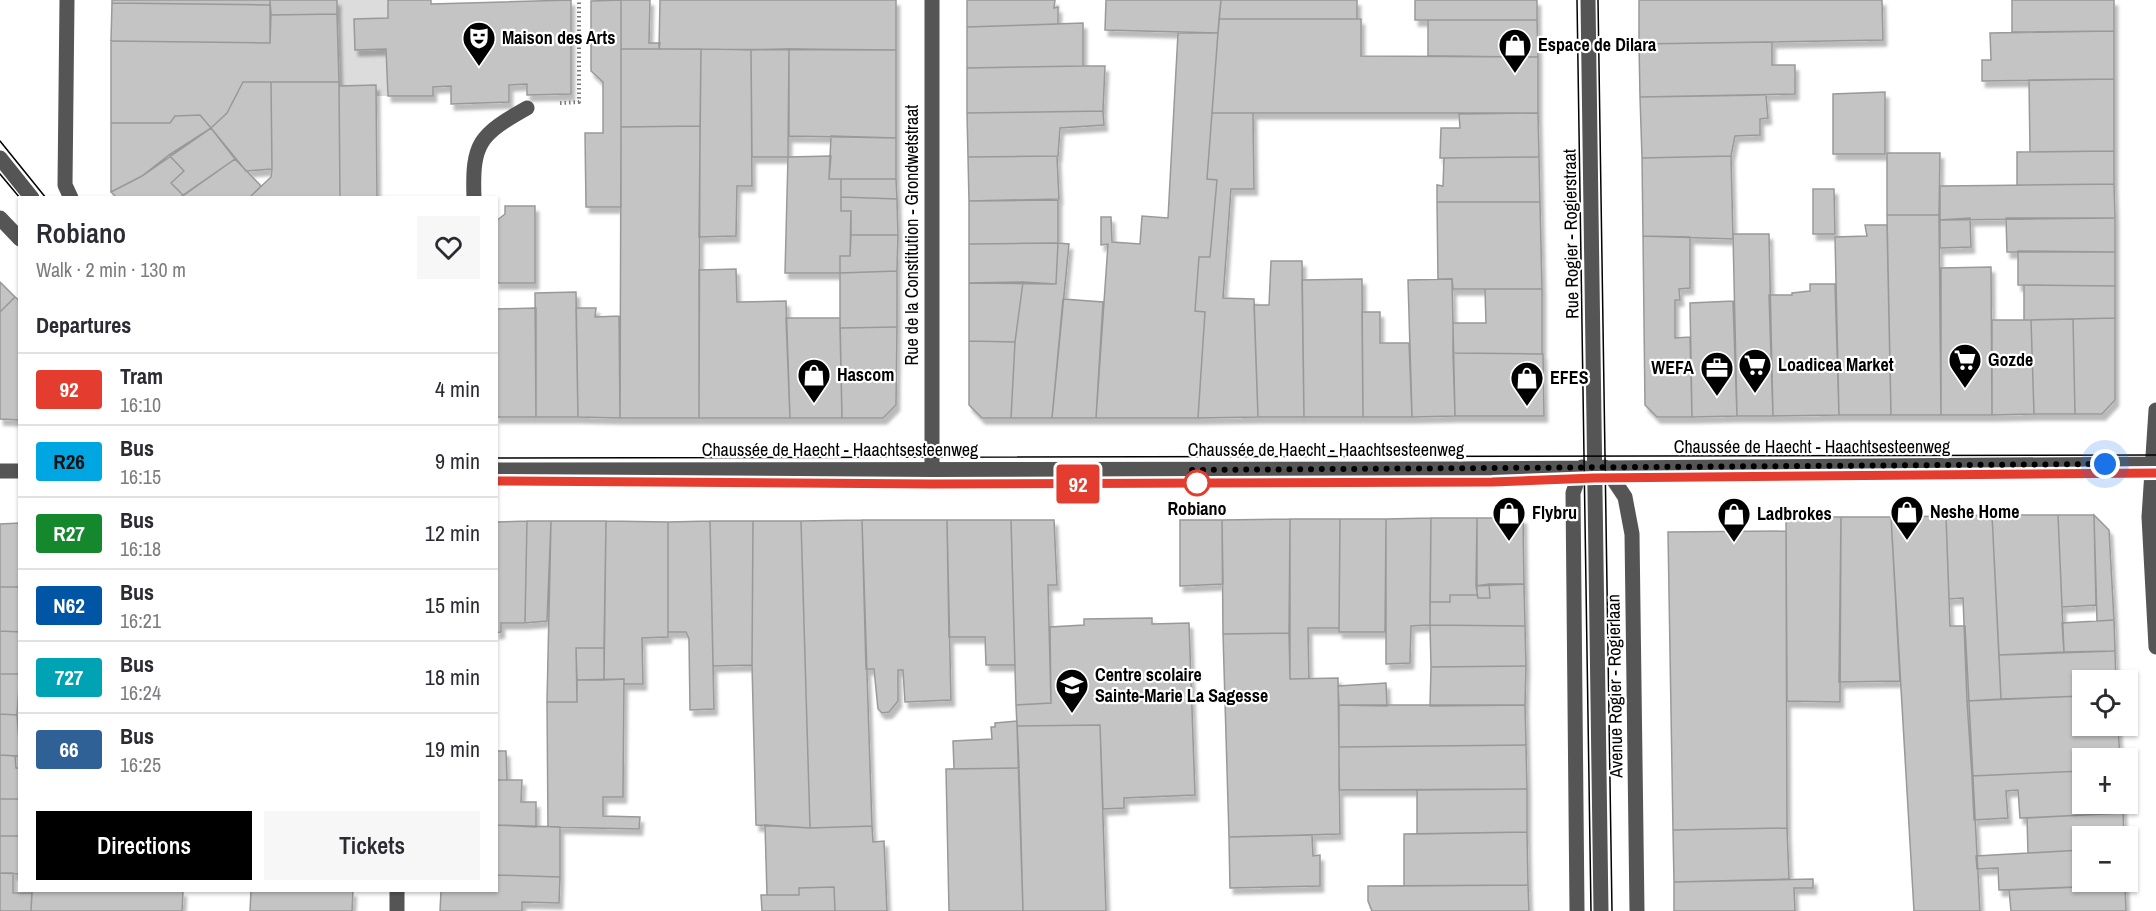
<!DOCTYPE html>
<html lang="en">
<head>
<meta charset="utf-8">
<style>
  :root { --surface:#fff; --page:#f7f7f7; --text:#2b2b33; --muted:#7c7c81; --line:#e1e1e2; --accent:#000 }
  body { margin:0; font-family:"Archivo Narrow",sans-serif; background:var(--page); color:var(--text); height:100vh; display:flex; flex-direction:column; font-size:22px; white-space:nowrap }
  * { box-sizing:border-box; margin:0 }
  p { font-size:20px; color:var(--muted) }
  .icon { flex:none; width:33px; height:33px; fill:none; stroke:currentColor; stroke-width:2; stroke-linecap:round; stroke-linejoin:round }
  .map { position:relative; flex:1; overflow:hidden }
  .panel { position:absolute; left:18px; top:196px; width:480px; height:696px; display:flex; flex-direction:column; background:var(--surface); border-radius:0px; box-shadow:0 2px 4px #0004 }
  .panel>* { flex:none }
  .badge { padding:0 12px; border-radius:4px; font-size:21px; line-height:39px }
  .controls { position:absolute; left:2072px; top:670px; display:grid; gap:12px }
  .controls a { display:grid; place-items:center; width:66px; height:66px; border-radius:0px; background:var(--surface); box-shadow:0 2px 4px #0004; font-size:30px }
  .you { position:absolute; width:30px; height:30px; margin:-15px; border:4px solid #fff; border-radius:50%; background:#1a73e8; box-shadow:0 0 0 9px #1a73e833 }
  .map>.badge { position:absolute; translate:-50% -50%; box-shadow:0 0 0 3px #fff }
  h2 { padding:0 18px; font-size:22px; line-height:54px }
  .round { display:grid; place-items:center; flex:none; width:63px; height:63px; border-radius:0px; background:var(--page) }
  .head { display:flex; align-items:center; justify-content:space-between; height:102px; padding:0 18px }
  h1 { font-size:28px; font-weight:600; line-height:45px }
  .cta { display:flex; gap:12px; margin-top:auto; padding:12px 18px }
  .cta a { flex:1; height:69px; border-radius:0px; background:var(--accent); color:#fff; font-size:24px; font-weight:600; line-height:69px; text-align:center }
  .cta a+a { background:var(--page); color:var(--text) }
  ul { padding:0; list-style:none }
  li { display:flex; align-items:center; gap:18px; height:72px; padding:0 18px; border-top:2px solid var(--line) }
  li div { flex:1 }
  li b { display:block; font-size:22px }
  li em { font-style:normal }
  li .badge { min-width:66px; font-weight:700; text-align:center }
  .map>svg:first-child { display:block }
</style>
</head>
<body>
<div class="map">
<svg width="2156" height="911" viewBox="0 0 2156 911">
  <defs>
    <filter id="shadow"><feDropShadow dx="3.5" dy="6" stdDeviation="1.5" flood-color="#0004"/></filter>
  </defs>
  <rect width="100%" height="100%" fill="#fff"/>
  <path fill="#dcdcdc" d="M 337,0 L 388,0 L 388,18 L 355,19 L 355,49 L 386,49 L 388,96 L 375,96 L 375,85 L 339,86 Z"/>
  <path fill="#c4c4c4" stroke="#999" stroke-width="1.5" filter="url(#shadow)" d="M 112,0 L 270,0 L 270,5 L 112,3 Z
    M 270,0 L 337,0 L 337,14 L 271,15 Z
    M 388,0 L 431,0 L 431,4 L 571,0 L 571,94 L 527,95 L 527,84 L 509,85 L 509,102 L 451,104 L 451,86 L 433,87 L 433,96 L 388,96 L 386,49 L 355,50 L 354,19 L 388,18 Z
    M 621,0 L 650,0 L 649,43 L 660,43 L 659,49 L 621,49 Z
    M 621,0 L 621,207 L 586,207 L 585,133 L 603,133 L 603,82 L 591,71 L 591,1 Z
    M 660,0 L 896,0 L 896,50 L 659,49 Z
    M 967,0 L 1055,0 L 1054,8 L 1058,7 L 1058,24 L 967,27 Z
    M 1106,0 L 1221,0 L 1218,33 L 1105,30 Z
    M 1221,0 L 1357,0 L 1357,19 L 1219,19 Z
    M 1415,0 L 1537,0 L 1537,20 L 1415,20 Z
    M 1639,0 L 1882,0 L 1883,40 L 1639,44 Z
    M 2012,0 L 2114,0 L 2114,31 L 2012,32 Z
    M 112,3 L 270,5 L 270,43 L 111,41 Z
    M 337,14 L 339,82 L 243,82 L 227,113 L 211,128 L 200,115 L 175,116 L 170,123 L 111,123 L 111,41 L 270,43 L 271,15 Z
    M 1219,19 L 1361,19 L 1361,56 L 1538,57 L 1538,113 L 1212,113 Z
    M 1428,20 L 1537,20 L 1538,57 L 1428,56 Z
    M 1083,23 L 1083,66 L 967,68 L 967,27 Z
    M 2114,31 L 2114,79 L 1982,81 L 1982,60 L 1991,60 L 1990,33 Z
    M 1178,33 L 1218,33 L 1207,179 L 1217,180 L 1210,257 L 1199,257 L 1195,311 L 1205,312 L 1198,418 L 1096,418 L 1108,244 L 1101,245 L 1101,217 L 1111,217 L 1112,242 L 1140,244 L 1142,216 L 1168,218 Z
    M 1772,42 L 1772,65 L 1795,65 L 1795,94 L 1640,97 L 1639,44 Z
    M 621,49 L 701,49 L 700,126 L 621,127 Z
    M 701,49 L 751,50 L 752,186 L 737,186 L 736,236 L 699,237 Z
    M 789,49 L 896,50 L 896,138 L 789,136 Z
    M 789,49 L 788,157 L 752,157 L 751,50 Z
    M 1083,66 L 1105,66 L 1103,111 L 967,113 L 967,68 Z
    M 2114,79 L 2114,151 L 2030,152 L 2029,80 Z
    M 243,82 L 271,82 L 272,169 L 246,171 L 211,128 L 227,113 Z
    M 271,82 L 339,82 L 340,198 L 249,198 L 271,177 L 272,169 Z
    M 376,85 L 377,198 L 340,198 L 339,86 Z
    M 1885,92 L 1885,154 L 1833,154 L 1833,94 Z
    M 1766,95 L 1768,118 L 1760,119 L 1760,135 L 1735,136 L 1731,156 L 1642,158 L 1640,97 Z
    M 1103,111 L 1104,125 L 1060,128 L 1058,156 L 968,157 L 967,113 Z
    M 1212,113 L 1253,113 L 1254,189 L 1231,189 L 1223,298 L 1254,299 L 1258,417 L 1198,418 L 1205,312 L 1195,311 L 1199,257 L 1210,257 L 1217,180 L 1207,179 Z
    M 1538,113 L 1539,157 L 1440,158 L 1441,128 L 1460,128 L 1459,114 Z
    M 200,115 L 211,128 L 142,176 L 111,192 L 111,123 L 170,123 L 175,116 Z
    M 700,126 L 699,418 L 620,418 L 621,127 Z
    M 211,128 L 235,159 L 183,195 L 171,183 L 184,171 L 169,155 Z
    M 831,136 L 896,138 L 896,179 L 829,179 Z
    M 2114,151 L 2114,184 L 2017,185 L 2017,152 Z
    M 1887,153 L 1940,153 L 1939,215 L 1887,215 Z
    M 169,155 L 184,171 L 171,183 L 183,195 L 180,198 L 117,198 L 111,192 L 142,176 Z
    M 831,156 L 829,179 L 841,179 L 841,211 L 851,211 L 850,256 L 840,256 L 840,273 L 785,273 L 788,157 Z
    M 1057,156 L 1059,199 L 969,201 L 968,157 Z
    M 1731,156 L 1733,239 L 1643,236 L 1642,158 Z
    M 1539,157 L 1540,202 L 1437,202 L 1437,185 L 1443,186 L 1444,158 Z
    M 235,159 L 261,186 L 249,198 L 180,198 Z
    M 841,179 L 896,179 L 897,199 L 841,197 Z
    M 2114,184 L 2115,218 L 1940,220 L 1940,186 Z
    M 1813,189 L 1834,189 L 1835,234 L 1813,234 Z
    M 841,197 L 897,199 L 898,235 L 851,235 L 851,211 L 841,211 Z
    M 1058,200 L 1058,243 L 969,244 L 969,201 Z
    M 1437,202 L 1540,202 L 1542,289 L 1453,289 L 1452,279 L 1438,279 Z
    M 505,206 L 535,206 L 535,283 L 496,283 L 496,221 L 505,214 Z
    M 1887,215 L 1939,215 L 1941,415 L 1891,415 Z
    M 1970,218 L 1971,247 L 1940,248 L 1940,220 Z
    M 2006,218 L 2115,218 L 2115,252 L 2007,252 Z
    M 1865,225 L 1887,225 L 1891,415 L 1839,415 L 1835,237 L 1867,236 Z
    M 1733,234 L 1769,234 L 1773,416 L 1737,416 Z
    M 851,235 L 898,235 L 897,271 L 840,273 L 840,256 L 850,256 Z
    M 1643,236 L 1690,237 L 1690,288 L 1679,289 L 1680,300 L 1675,300 L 1675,338 L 1690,337 L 1692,417 L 1657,417 L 1645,405 Z
    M 1053,243 L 1058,243 L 1056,284 L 969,283 L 969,244 Z
    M 1058,243 L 1069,244 L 1052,418 L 1011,418 L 1015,342 L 1023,282 L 1056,284 Z
    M 2018,251 L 2115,252 L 2115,286 L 2018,285 Z
    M 1271,261 L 1302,261 L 1304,417 L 1258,417 L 1254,305 L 1269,305 Z
    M 1991,267 L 1992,415 L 1941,415 L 1941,268 Z
    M 736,269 L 737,302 L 786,301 L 790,418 L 699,418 L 699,270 Z
    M 897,271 L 897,327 L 840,328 L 840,273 Z
    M 1362,279 L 1363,417 L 1304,417 L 1302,280 Z
    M 1452,279 L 1455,416 L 1412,417 L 1408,280 Z
    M 0,282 L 15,297 L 0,312 Z
    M 1023,282 L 1015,342 L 969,341 L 969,283 Z
    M 1810,284 L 1835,284 L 1839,415 L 1773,416 L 1769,295 L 1792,295 L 1792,293 L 1810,291 Z
    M 2024,285 L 2115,286 L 2115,318 L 2024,320 Z
    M 1485,289 L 1542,289 L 1542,354 L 1453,353 L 1453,323 L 1486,323 Z
    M 576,292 L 578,417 L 536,417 L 535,293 Z
    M 15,297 L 20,301 L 20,420 L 0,419 L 0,312 Z
    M 1063,299 L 1103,302 L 1096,418 L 1052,418 Z
    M 1733,301 L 1737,416 L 1692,417 L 1690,303 Z
    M 536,308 L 536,417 L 496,417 L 496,309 Z
    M 576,308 L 596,308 L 595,317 L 619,316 L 620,418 L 578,417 Z
    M 1362,312 L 1380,312 L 1380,343 L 1409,343 L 1412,417 L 1363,417 Z
    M 786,318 L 840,318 L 842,418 L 790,418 Z
    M 2115,318 L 2115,400 L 2102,414 L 2075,414 L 2073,319 Z
    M 2073,319 L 2075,414 L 2034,414 L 2031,320 Z
    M 1992,320 L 2031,320 L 2034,414 L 1992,415 Z
    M 897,327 L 896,405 L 883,418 L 842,418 L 840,328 Z
    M 969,341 L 1015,342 L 1011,418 L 982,418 L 969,405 Z
    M 1453,353 L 1543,354 L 1544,416 L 1455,416 Z
    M 1992,515 L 2001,699 L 1967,701 L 1963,598 L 1949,599 L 1946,516 Z
    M 1992,515 L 2058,515 L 2064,652 L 1999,655 Z
    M 2058,515 L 2094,515 L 2096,605 L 2062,607 Z
    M 2094,515 L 2109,530 L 2114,620 L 2097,621 Z
    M 1946,516 L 1950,626 L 1965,626 L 1980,911 L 1914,911 L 1891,517 Z
    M 1786,517 L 1841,517 L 1840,702 L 1787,701 Z
    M 1841,517 L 1891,517 L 1900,681 L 1839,682 Z
    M 1431,518 L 1430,625 L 1411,626 L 1410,663 L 1386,664 L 1386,519 Z
    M 1431,518 L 1477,518 L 1477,595 L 1450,595 L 1450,602 L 1430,602 Z
    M 1477,518 L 1523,518 L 1524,584 L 1476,586 Z
    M 1290,519 L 1289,633 L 1223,634 L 1222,520 Z
    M 1290,519 L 1340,519 L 1339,628 L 1308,628 L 1309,679 L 1290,679 Z
    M 1340,519 L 1386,519 L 1385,632 L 1339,632 Z
    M 862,520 L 872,826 L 810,828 L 801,521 Z
    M 862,520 L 947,520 L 951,700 L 905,702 L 903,670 L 898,670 L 898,701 L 889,712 L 882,713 L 878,709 L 874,669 L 866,669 Z
    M 947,520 L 1011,520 L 1015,665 L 986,665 L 985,637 L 949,637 Z
    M 1011,520 L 1054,520 L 1057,585 L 1048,585 L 1051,703 L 1016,705 Z
    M 1180,520 L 1222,520 L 1223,584 L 1180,586 Z
    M 527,521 L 525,623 L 501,623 L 501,632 L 496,633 L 496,522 Z
    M 527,521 L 551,521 L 547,621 L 525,623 Z
    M 551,521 L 606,521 L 604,648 L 576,648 L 577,702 L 547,702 Z
    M 606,521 L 668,522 L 668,637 L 642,638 L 643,684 L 624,684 L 624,679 L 604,680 Z
    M 710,521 L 714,709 L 690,710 L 689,639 L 686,632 L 668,632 L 668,522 Z
    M 710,521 L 753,521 L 752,665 L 713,666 Z
    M 753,521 L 801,521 L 810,828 L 756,825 L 752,665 Z
    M 20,523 L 20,587 L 0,587 L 0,524 Z
    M 1786,531 L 1787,828 L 1673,830 L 1668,532 Z
    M 1489,584 L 1524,584 L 1525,626 L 1430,625 L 1430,602 L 1450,602 L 1450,595 L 1477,595 L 1478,598 L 1490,598 Z
    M 1489,584 L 1490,598 L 1478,598 L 1476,586 Z
    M 0,587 L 20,587 L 20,632 L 0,631 Z
    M 1152,618 L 1152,624 L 1189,623 L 1195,795 L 1124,798 L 1124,808 L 1103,809 L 1100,725 L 1017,726 L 1016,705 L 1051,703 L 1050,627 L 1084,625 L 1084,619 Z
    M 2114,620 L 2115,651 L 2064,652 L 2062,623 Z
    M 1430,625 L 1525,626 L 1526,666 L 1431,667 Z
    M 0,631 L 20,632 L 20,674 L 0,674 Z
    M 1289,633 L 1290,679 L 1338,678 L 1340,834 L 1229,837 L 1223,634 Z
    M 576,648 L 604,648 L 604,680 L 577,680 Z
    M 2115,651 L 2116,681 L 2082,681 L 2082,696 L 2001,699 L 1999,655 Z
    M 1526,666 L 1525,705 L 1430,706 L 1431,667 Z
    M 0,674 L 20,674 L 17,715 L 0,714 Z
    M 624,679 L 623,797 L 603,797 L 603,816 L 640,817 L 639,829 L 548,827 L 547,702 L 577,702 L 577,680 Z
    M 1386,683 L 1387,706 L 1339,705 L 1338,686 Z
    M 2082,696 L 2082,726 L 2118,726 L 2120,759 L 2082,759 L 2082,771 L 1972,776 L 1967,701 Z
    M 1339,705 L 1525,705 L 1526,745 L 1339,747 Z
    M 0,714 L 17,715 L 20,756 L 0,755 Z
    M 1017,721 L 1019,768 L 954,769 L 953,741 L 992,739 L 991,727 L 995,727 L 995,723 Z
    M 1100,725 L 1106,911 L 1023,911 L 1017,726 Z
    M 1526,745 L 1527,789 L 1339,790 L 1339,747 Z
    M 496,751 L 506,751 L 507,780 L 496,780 Z
    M 0,755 L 15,756 L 16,768 L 20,768 L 20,799 L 0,799 Z
    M 1019,768 L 1023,911 L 949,911 L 946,769 Z
    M 2082,771 L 2082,804 L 2122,804 L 2123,813 L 2020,818 L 2018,790 L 2006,791 L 2008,818 L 1974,820 L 1972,776 Z
    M 496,780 L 522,780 L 521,802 L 536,802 L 536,827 L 496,825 Z
    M 1527,789 L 1527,832 L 1417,834 L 1417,790 Z
    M 0,799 L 20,799 L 20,836 L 0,836 Z
    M 2123,813 L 2124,837 L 2082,837 L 2082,850 L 2028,853 L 2027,818 Z
    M 496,825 L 560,827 L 560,877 L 496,875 Z
    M 765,825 L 810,828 L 872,826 L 873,842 L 884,841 L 887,911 L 835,911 L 834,887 L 799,888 L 799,895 L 767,895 Z
    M 1787,828 L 1789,879 L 1674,882 L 1673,830 Z
    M 1527,832 L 1528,885 L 1404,886 L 1404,834 Z
    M 1312,835 L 1313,856 L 1320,855 L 1320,886 L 1230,888 L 1229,837 Z
    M 0,836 L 20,836 L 20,874 L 0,873 Z
    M 2082,850 L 2082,882 L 2125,882 L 2125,885 L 1999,890 L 1998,868 L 1977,869 L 1976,856 Z
    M 0,873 L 13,873 L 13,893 L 32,893 L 31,911 L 0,911 Z
    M 496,875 L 560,877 L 559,903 L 522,902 L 522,911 L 440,911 L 441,891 L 496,891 Z
    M 1813,879 L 1813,888 L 1794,888 L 1795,911 L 1674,911 L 1674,882 Z
    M 1528,885 L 1529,911 L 1372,911 L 1368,901 L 1368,886 Z
    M 2125,885 L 2126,911 L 2011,911 L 2009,890 Z
    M 834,887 L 835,911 L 762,911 L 761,895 L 799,895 L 799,888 Z
    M 32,891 L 183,891 L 182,911 L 31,911 Z
    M 251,891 L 353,891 L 352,911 L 250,911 Z"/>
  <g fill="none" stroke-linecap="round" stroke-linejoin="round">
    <path stroke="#777" stroke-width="4" stroke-dasharray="1.5 3" stroke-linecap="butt" d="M 560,103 L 579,102 L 579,0"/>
    <path stroke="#555" stroke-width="15" d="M 67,0 L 65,185 L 71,198
      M 932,0 L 932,470
      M 1588,0 L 1601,911
      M 0,158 L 32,198
      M 474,198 C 472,143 479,135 527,108
      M 0,218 L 20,239
      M 2156,410 L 2149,517 L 2156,647
      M 1605,467 L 1625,497 L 1632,534 L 1637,911
      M 496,470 L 1453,469 L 2156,464
      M 0,471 L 20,471
      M 397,911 L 397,891
      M 1577,911 L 1573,493 L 1582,467"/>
    <path stroke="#000" stroke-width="1.5" d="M 1577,0 L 1591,911
      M 1598,0 L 1612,911
      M 0,141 L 46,198
      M 0,174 L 20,198
      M 496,458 L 2156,455
      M 496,481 L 932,485 L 1514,482 L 1594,478 L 2156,473"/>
  </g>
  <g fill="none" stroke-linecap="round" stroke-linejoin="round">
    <defs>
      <path id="line" d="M 496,481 L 932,484 L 1492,482 L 1594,478 L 2156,473"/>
    </defs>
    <use href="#line" stroke="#fff" stroke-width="14"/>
    <use href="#line" stroke="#e43c2e" stroke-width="9"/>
    <path stroke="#000" stroke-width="6" stroke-dasharray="0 10.8" d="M 1197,483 L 1187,470 L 2105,464"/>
  </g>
  <defs>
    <symbol id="theatre-pin" viewBox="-11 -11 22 30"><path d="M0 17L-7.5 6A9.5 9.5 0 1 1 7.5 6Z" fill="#000" stroke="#fff"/><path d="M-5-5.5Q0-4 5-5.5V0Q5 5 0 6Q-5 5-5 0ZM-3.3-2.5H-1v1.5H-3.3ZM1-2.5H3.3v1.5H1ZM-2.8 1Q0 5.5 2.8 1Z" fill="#fff"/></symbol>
    <symbol id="shop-pin" viewBox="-11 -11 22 30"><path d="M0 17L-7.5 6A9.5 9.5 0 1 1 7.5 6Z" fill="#000" stroke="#fff"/><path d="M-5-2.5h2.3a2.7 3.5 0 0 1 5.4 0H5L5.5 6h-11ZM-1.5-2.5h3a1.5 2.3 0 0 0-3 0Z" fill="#fff"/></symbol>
    <symbol id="supermarket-pin" viewBox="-11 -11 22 30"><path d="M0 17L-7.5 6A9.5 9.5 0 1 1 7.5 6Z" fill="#000" stroke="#fff"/><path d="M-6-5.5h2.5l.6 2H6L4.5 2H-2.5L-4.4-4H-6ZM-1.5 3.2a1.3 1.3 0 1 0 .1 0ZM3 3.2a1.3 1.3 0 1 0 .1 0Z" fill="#fff"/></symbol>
    <symbol id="office-pin" viewBox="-11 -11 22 30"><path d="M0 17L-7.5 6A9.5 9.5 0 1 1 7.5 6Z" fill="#000" stroke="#fff"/><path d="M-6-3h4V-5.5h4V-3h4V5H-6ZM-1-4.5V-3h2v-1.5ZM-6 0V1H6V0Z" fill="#fff"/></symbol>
    <symbol id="school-pin" viewBox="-11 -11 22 30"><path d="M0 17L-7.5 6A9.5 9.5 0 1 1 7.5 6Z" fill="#000" stroke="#fff"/><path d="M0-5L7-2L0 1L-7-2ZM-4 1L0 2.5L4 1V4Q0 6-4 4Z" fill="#fff"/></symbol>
  </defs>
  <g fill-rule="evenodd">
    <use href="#theatre-pin" x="460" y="19" width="38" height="52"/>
    <use href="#shop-pin" x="1496" y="26" width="38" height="52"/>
    <use href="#supermarket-pin" x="1946" y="341" width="38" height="52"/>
    <use href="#supermarket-pin" x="1736" y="346" width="38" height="52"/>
    <use href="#office-pin" x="1698" y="349" width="38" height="52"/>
    <use href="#shop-pin" x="795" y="356" width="38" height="52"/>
    <use href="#shop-pin" x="1508" y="359" width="38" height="52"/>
    <use href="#shop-pin" x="1888" y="493" width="38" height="52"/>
    <use href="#shop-pin" x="1490" y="494" width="38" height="52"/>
    <use href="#shop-pin" x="1715" y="495" width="38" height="52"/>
    <use href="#school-pin" x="1053" y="666" width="38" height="52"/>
  </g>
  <circle fill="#fff" stroke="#e43c2e" stroke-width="3" cx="1197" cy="483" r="12"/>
  <g text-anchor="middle" stroke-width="4.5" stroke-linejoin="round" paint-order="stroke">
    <g font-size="18" font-weight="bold" fill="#000" stroke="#fff" text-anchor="start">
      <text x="502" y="44">Maison des Arts</text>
      <text x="1538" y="51">Espace de Dilara</text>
      <text x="1988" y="366">Gozde</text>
      <text x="1778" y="371">Loadicea Market</text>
      <text x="1694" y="374" text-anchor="end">WEFA</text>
      <text x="837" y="381">Hascom</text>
      <text x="1550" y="384">EFES</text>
      <text x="1930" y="518">Neshe Home</text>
      <text x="1532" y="519">Flybru</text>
      <text x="1757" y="520">Ladbrokes</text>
      <text x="1095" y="681">Centre scolaire<tspan x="1095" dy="21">Sainte-Marie La Sagesse</tspan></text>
    </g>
    <g font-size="18" fill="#000" stroke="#fff">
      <text transform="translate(1571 234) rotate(-91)" y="6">Rue Rogier - Rogierstraat</text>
      <text transform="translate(912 235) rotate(-90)" y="6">Rue de la Constitution - Grondwetstraat</text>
      <text x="1812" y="453">Chaussée de Haecht - Haachtsesteenweg</text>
      <text x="840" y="456">Chaussée de Haecht - Haachtsesteenweg</text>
      <text x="1326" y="456">Chaussée de Haecht - Haachtsesteenweg</text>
      <text transform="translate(1615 686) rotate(-91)" y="6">Avenue Rogier - Rogierlaan</text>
    </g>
    <g font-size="18" font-weight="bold" fill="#000" stroke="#fff">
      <text x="1197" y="515">Robiano</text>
    </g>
  </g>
</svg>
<div class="controls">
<a><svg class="icon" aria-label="locate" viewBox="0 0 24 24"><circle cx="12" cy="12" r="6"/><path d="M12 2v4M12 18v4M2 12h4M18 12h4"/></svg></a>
<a>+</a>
<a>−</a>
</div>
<div class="you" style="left:2105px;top:464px"></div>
<b class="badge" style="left:1078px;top:484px;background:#e43c2e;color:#fff">92</b>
<section class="panel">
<div class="head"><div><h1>Robiano</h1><p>Walk · 2 min · 130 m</p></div><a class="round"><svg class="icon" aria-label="heart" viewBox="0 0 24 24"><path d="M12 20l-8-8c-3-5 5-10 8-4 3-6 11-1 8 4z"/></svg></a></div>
<h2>Departures</h2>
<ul>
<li><span class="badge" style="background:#e43c2e;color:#fff">92</span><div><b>Tram</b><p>16:10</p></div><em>4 min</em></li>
<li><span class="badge" style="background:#00a6e2;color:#111">R26</span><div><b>Bus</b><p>16:15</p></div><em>9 min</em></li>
<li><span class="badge" style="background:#15882e;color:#fff">R27</span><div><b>Bus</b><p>16:18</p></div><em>12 min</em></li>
<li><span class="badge" style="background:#0056a4;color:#fff">N62</span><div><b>Bus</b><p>16:21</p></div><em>15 min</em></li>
<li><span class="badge" style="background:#00a3b4;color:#fff">727</span><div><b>Bus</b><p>16:24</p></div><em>18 min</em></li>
<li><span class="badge" style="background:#306196;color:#fff">66</span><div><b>Bus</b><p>16:25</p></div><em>19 min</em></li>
</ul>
<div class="cta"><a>Directions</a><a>Tickets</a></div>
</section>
</div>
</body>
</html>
